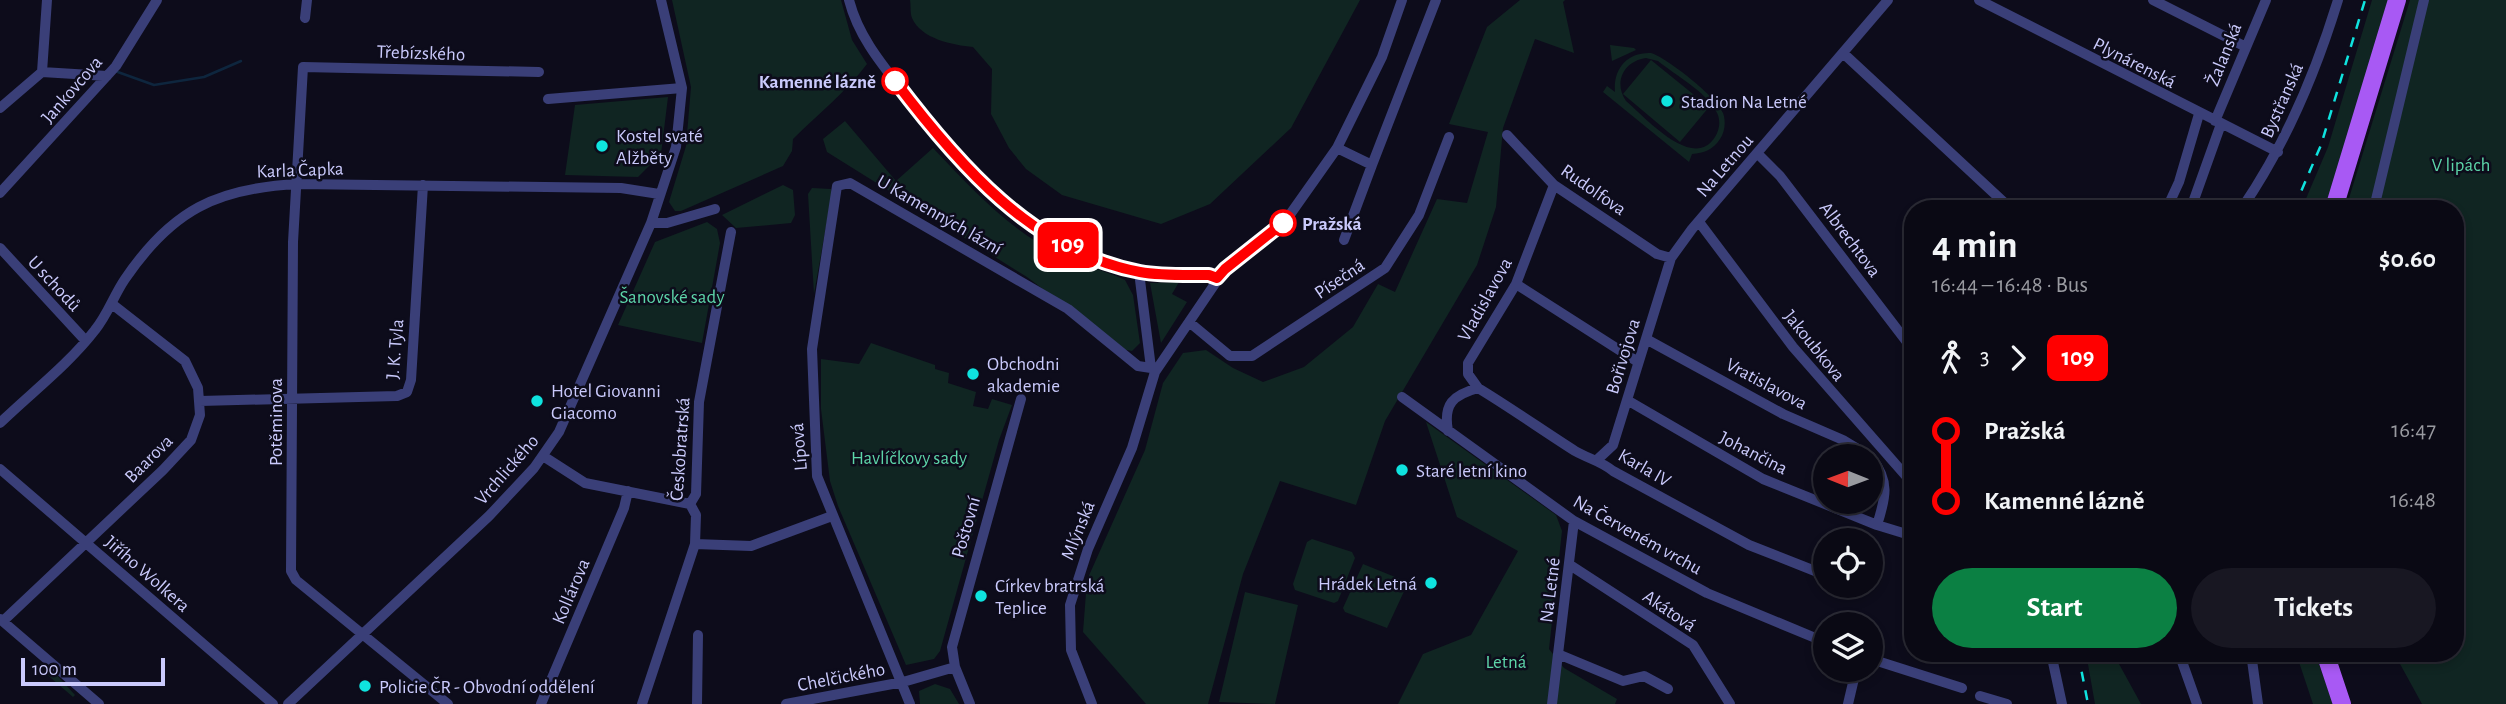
<!DOCTYPE html>
<html lang="en">
<head>
<meta charset="utf-8">
<style>
  :root { --surface:#0a0914; --page:#181722; --text:#f1f3f6; --muted:#999aa0; --line:#2a2a34; --accent:#0b8043 }
  body { margin:0; font-family:"Alegreya Sans",sans-serif; background:var(--page); color:var(--text); height:100vh; display:flex; flex-direction:column; font-size:26px; white-space:nowrap }
  * { box-sizing:border-box; margin:0 }
  p { font-size:23px; color:var(--muted) }
  .icon { flex:none; width:38px; height:38px; fill:none; stroke:currentColor; stroke-width:2; stroke-linecap:round; stroke-linejoin:round }
  .map { position:relative; flex:1; overflow:hidden }
  .side { position:absolute; left:1904px; top:200px; width:560px; height:462px; display:flex; flex-direction:column; background:var(--surface); border-radius:28px; box-shadow:0 4px 10px #0003,0 0 0 2px var(--line) }
  .side>* { flex:none }
  .badge { padding:0 14px; border-radius:10px; font-size:24px; line-height:46px }
  .needle { width:46px; rotate:271deg }
  .fabs { position:absolute; left:1813px; top:444px; display:grid; gap:14px }
  .fabs a { display:grid; place-items:center; width:70px; height:70px; border-radius:50%; background:var(--surface); box-shadow:0 4px 10px #0003,0 0 0 2px var(--line); font-size:35px }
  .scale { position:absolute; left:21px; bottom:18px; width:144px; box-sizing:border-box; padding-left:7px; border:4px solid #cacafc; border-top:0; font-size:19px; line-height:24px; white-space:nowrap; color:#cacafc; -webkit-text-stroke:5px #0d0c1b; paint-order:stroke }
  .map>.badge { position:absolute; translate:-50% -50%; box-shadow:0 0 0 4px #fff }
  .legs { display:flex; align-items:center; gap:10px; height:77px; padding:0 28px; font-size:23px }
  .legs p { margin-inline-start:auto }
  .overview { display:flex; align-items:center; justify-content:space-between; height:119px; padding:0 28px }
  h1 { font-size:38px; font-weight:700; line-height:52px }
  .cta { display:flex; gap:14px; margin-top:auto; padding:14px 28px }
  .cta a { flex:1; height:80px; border-radius:42px; background:var(--accent); color:#fff; font-size:28px; font-weight:700; line-height:80px; text-align:center }
  .cta a+a { background:var(--page); color:var(--text) }
  ul { padding:0 28px; list-style:none }
  li { display:flex; align-items:center; gap:24px; height:70px; font-size:26px }
  li i { display:grid; place-items:center; width:10px; height:100%; margin:0 9px; background:currentColor }
  li i::after { content:''; width:18px; height:18px; margin:-9px; border:5px solid; border-radius:50%; background:var(--surface) }
  li p { margin-inline-start:auto }
  li:first-child i { background:linear-gradient(#0000 50%,currentColor 0) }
  li:last-child i { background:linear-gradient(currentColor 50%,#0000 0) }
  .map>svg:first-child { display:block }
</style>
</head>
<body>
<div class="map">
<svg width="2506" height="704" viewBox="0 0 2506 704">
  <rect width="100%" height="100%" fill="#0d0c1b"/>
  <path fill="#102522" fill-rule="evenodd" d="M 672,0 L 841,0 L 852,40 L 867,64 C 846,92 818,114 793,139 L 792,151 L 783,166 L 681,211 L 675,211 L 669,202 L 686,146 L 691,87 Z
    M 910,0 L 1360,0 L 1291,128 L 1210,204 L 1161,224 L 1062,195 L 1026,169 L 1009,148 L 991,114 L 992,69 L 973,47 C 953,45 921,39 912,18 C 910,13 911,5 910,0 Z
    M 1520,0 L 1565,0 L 1563,2 L 1574,53 L 1535,39 L 1503,128 L 1496,207 L 1477,265 L 1385,421 L 1356,505 L 1280,481 L 1243,574 L 1208,704 L 1146,704 L 1083,632 L 1087,580 L 1145,450 L 1163,383 L 1183,353 L 1206,350 L 1233,368 L 1263,382 L 1304,367 L 1353,327 L 1378,284 L 1395,292 L 1437,199 L 1467,203 L 1488,132 L 1449,124 L 1487,27 Z
    M 2372,0 L 2389,0 L 2327,208 L 2302,208 L 2328,147 Z
    M 2410,0 L 2506,0 L 2506,704 L 2422,704 L 2394,653 L 2455,653 L 2455,208 L 2346,208 Z
    M 1610,45 L 1634,48 L 1636,50 L 1612,61 Z
    M 1651,53 C 1667,58 1717,97 1723,113 C 1726,121 1725,132 1720,139 C 1713,150 1704,153 1692,154 L 1689,162 L 1603,92 L 1607,86 L 1615,92 C 1613,69 1627,52 1651,53 ZM 1646,58 L 1658,61 C 1675,75 1705,91 1716,111 C 1721,119 1720,129 1715,137 C 1693,172 1645,117 1626,101 C 1613,82 1624,61 1646,58 Z
    M 1651,60 L 1709,107 L 1680,142 L 1623,94 Z
    M 668,97 L 661,154 L 638,177 L 565,175 L 575,105 Z
    M 845,121 L 896,181 L 933,148 C 971,188 1010,231 1060,255 C 1081,266 1105,270 1125,280 L 1133,295 L 1140,343 L 1132,351 L 1122,349 L 1027,277 L 827,152 L 823,139 Z
    M 783,185 L 793,190 L 795,215 L 791,223 L 736,228 L 722,215 Z
    M 812,188 L 831,189 L 831,198 L 814,294 L 808,194 Z
    M 707,222 L 717,229 L 720,243 L 702,343 L 618,325 L 655,242 Z
    M 1179,282 L 1172,294 L 1187,302 L 1161,343 L 1150,283 Z
    M 871,343 L 935,365 L 935,369 L 949,373 L 948,383 L 976,392 L 973,406 L 988,409 L 992,399 L 1012,405 L 999,440 L 940,651 L 934,659 L 906,665 L 838,506 L 830,481 L 821,409 L 821,359 L 859,364 Z
    M 1426,422 L 1556,515 L 1562,531 L 1549,649 L 1564,668 L 1617,699 L 1615,704 L 1398,704 L 1423,654 L 1471,635 L 1518,551 L 1457,517 Z
    M 1312,539 L 1352,552 L 1355,558 L 1338,601 L 1334,603 L 1295,590 L 1293,584 L 1307,542 Z
    M 1363,564 L 1405,581 L 1407,585 L 1387,628 L 1345,612 L 1343,608 Z
    M 1245,592 L 1298,605 L 1275,704 L 1219,702 Z
    M 2086,653 L 2113,653 L 2141,704 L 2095,704 Z
    M 2296,653 L 2315,653 L 2333,704 L 2313,704 Z
    M 45,669 L 52,670 L 75,695 L 73,697 L 44,672 Z
    M 935,684 L 950,689 L 959,704 L 920,704 L 919,691 Z"/>
  <g fill="none" stroke-linecap="round" stroke-linejoin="round">
    <path stroke="#0e263e" stroke-width="2.5" d="M 115,71 L 154,85 L 204,77 L 241,61"/>
    <path stroke="#3a3f78" stroke-width="10" d="M 849,0 C 859,39 885,68 909,99 C 967,174 1042,254 1140,272 C 1162,276 1186,275 1209,275 L 1217,278
      M 1979,0 L 2278,152
      M 2153,0 L 2244,46
      M 305,18 L 307,0
      M 1843,53 L 2010,208
      M 42,72 L 107,76
      M 548,99 L 682,88
      M 0,108 L 42,72 L 47,0
      M 2215,121 L 2266,0
      M 1507,135 L 1554,185 L 1657,254 L 1671,258
      M 1337,148 L 1372,165 L 1344,240
      M 1757,153 L 1780,176 L 1913,350
      M 1372,165 L 1436,0
      M 0,193 L 116,66 L 157,0
      M 2167,208 L 2179,182 L 2199,114
      M 2191,208 L 2221,124
      M 2242,208 C 2286,144 2315,75 2338,0
      M 2374,208 L 2424,0
      M 1699,222 L 1793,347 L 1913,484
      M 651,223 L 667,223 L 715,209
      M 0,248 L 85,340
      M 1139,272 L 1151,368 L 1155,372
      M 1516,284 L 1638,362
      M 1189,322 L 1230,356 L 1252,356 L 1385,268 L 1419,215 L 1449,137
      M 1646,339 L 1783,414 L 1843,440 L 1871,457
      M 1478,388 L 1468,374 L 1468,363 L 1516,284 L 1554,185
      M 1402,397 L 1574,521 L 1707,593 L 1825,642
      M 1627,400 L 1763,479 L 1877,525 L 1913,536
      M 200,401 L 397,396 L 407,392 L 411,380 L 423,185
      M 0,423 C 31,393 69,364 95,330 C 108,314 114,295 125,279 C 172,210 217,188 298,184 L 621,188 L 659,194
      M 1448,431 C 1443,404 1453,395 1478,388 C 1511,408 1542,430 1575,451 C 1589,459 1601,461 1613,471 L 1749,545 L 1820,573
      M 543,456 L 585,483 L 690,504
      M 1871,457 C 1890,481 1886,497 1877,525
      M 1598,459 L 1613,445 L 1671,258 L 1692,229 L 1888,0
      M 0,469 L 273,704
      M 690,504 L 696,494 L 699,402 L 731,232
      M 695,544 L 751,546 L 832,516
      M 1570,565 L 1693,645 L 1730,704
      M 0,619 L 99,704
      M 3,621 L 163,470 L 191,440 L 200,415 L 198,388 L 185,361 L 112,304
      M 2051,653 L 2062,704
      M 2179,653 L 2197,704
      M 2251,653 L 2258,704
      M 1558,654 L 1623,681 L 1644,676 L 1668,689
      M 1871,659 L 1962,688
      M 1980,696 L 2007,704
      M 288,704 L 489,516 L 534,468 L 559,432 L 651,223 L 676,147 L 682,88 L 661,0
      M 448,704 L 296,580 L 291,571 L 293,242 L 303,67 L 539,72
      M 541,704 L 624,508 L 628,491
      M 642,704 L 695,544 L 696,515 L 690,504
      M 697,704 L 698,635
      M 786,704 L 903,682 L 955,667
      M 910,704 L 817,476 L 812,349 L 837,186 L 850,183 L 1068,309 L 1138,366 L 1151,368
      M 970,704 L 955,667 L 952,647 L 1021,399
      M 1092,704 L 1071,650 L 1070,605 L 1088,549 L 1132,448 L 1155,372 L 1225,269 L 1284,223 L 1337,148 L 1382,57 L 1402,0
      M 1552,704 L 1574,521
      M 1848,704 L 1856,670"/>
    <path stroke="#a859f4" stroke-width="18" d="M 2334,208 L 2397,0
      M 2325,653 L 2342,704"/>
    <path stroke="#0fe3df" stroke-width="2.5" stroke-dasharray="10 9" stroke-linecap="butt" d="M 2294,208 L 2321,145 L 2365,0
      M 2078,653 L 2088,704"/>
  </g>
  <g fill="none" stroke-linecap="round" stroke-linejoin="round">
    <defs>
      <path id="line-1" d="M 895,81 C 957,163 1033,252 1140,272 C 1162,276 1186,275 1209,275 L 1217,278 L 1225,269 L 1283,223"/>
    </defs>
    <use href="#line-1" stroke="#fff" stroke-width="16"/>
    <use href="#line-1" stroke="#f00" stroke-width="10"/>
  </g>
  <g fill="#fff" stroke="#f00" stroke-width="3.5">
    <circle cx="895" cy="81" r="12"/>
    <circle cx="1283" cy="223" r="12"/>
  </g>
  <g fill="#0fe3df" stroke="#0d0c1b" stroke-width="2.5">
    <circle cx="1667" cy="101" r="7"/>
    <circle cx="602" cy="146" r="7"/>
    <circle cx="973" cy="374" r="7"/>
    <circle cx="537" cy="401" r="7"/>
    <circle cx="1402" cy="470" r="7"/>
    <circle cx="1431" cy="583" r="7"/>
    <circle cx="981" cy="596" r="7"/>
    <circle cx="365" cy="686" r="7"/>
  </g>
  <g text-anchor="middle" stroke-width="5" stroke-linejoin="round" paint-order="stroke">
    <g font-size="19" fill="#cacafc" stroke="#0d0c1b">
      <text transform="translate(421 52) rotate(2)" y="7">Třebízského</text>
      <text transform="translate(2223 54) rotate(-68)" y="7">Žalanská</text>
      <text transform="translate(2135 62) rotate(27)" y="7">Plynárenská</text>
      <text transform="translate(71 89) rotate(-49)" y="7">Jankovcova</text>
      <text transform="translate(2281 100) rotate(-66)" y="7">Bystřanská</text>
      <text transform="translate(1724 165) rotate(-49)" y="7">Na Letnou</text>
      <text transform="translate(300 169) rotate(-2)" y="7">Karla Čapka</text>
      <text transform="translate(1594 189) rotate(35)" y="7">Rudolfova</text>
      <text transform="translate(940 214) rotate(30)" y="7">U Kamenných lázní</text>
      <text transform="translate(1851 239) rotate(53)" y="7">Albrechtova</text>
      <text transform="translate(1339 278) rotate(-34)" y="7">Písečná</text>
      <text transform="translate(55 283) rotate(47)" y="7">U schodů</text>
      <text transform="translate(1484 299) rotate(-61)" y="7">Vladislavova</text>
      <text transform="translate(1815 345) rotate(51)" y="7">Jakoubkova</text>
      <text transform="translate(394 349) rotate(-85)" y="7">J. K. Tyla</text>
      <text transform="translate(1622 356) rotate(-73)" y="7">Bořivojova</text>
      <text transform="translate(1767 383) rotate(28)" y="7">Vratislavova</text>
      <text transform="translate(275 422) rotate(-90)" y="7">Potěminova</text>
      <text transform="translate(798 447) rotate(-95)" y="7">Lípová</text>
      <text transform="translate(679 449) rotate(-86)" y="7">Českobratrská</text>
      <text transform="translate(1754 452) rotate(27)" y="7">Johančina</text>
      <text transform="translate(148 458) rotate(-45)" y="7">Baarova</text>
      <text transform="translate(1645 467) rotate(30)" y="7">Karla IV</text>
      <text transform="translate(506 469) rotate(-49)" y="7">Vrchlického</text>
      <text transform="translate(965 527) rotate(-74)" y="7">Poštovní</text>
      <text transform="translate(1077 530) rotate(-68)" y="7">Mlýnská</text>
      <text transform="translate(1638 534) rotate(29)" y="7">Na Červeném vrchu</text>
      <text transform="translate(148 573) rotate(41)" y="7">Jiřího Wolkera</text>
      <text transform="translate(1549 590) rotate(-83)" y="7">Na Letné</text>
      <text transform="translate(570 591) rotate(-67)" y="7">Kollárova</text>
      <text transform="translate(1670 610) rotate(34)" y="7">Akátová</text>
      <text transform="translate(841 676) rotate(-11)" y="7">Chelčického</text>
    </g>
    <g font-size="19" font-weight="bold" fill="#cacafc" stroke="#0d0c1b" text-anchor="end">
      <text x="876" y="88">Kamenné lázně</text>
      <text x="1302" y="230" text-anchor="start">Pražská</text>
    </g>
    <g font-size="19" fill="#cacafc" stroke="#0d0c1b" text-anchor="start">
      <text x="1681" y="108">Stadion Na Letné</text>
      <text x="616" y="142">Kostel svaté<tspan x="616" dy="22">Alžběty</tspan></text>
      <text x="987" y="370">Obchodni<tspan x="987" dy="22">akademie</tspan></text>
      <text x="551" y="397">Hotel Giovanni<tspan x="551" dy="22">Giacomo</tspan></text>
      <text x="1416" y="477">Staré letní kino</text>
      <text x="1417" y="590" text-anchor="end">Hrádek Letná</text>
      <text x="995" y="592">Církev bratrská<tspan x="995" dy="22">Teplice</tspan></text>
      <text x="379" y="693">Policie ČR - Obvodní oddělení</text>
    </g>
    <g font-size="19" fill="#5dd5a9" stroke="#0d0c1b">
      <text x="2461" y="171">V lipách</text>
      <text x="672" y="303">Šanovské sady</text>
      <text x="909" y="464">Havlíčkovy sady</text>
      <text x="1506" y="668">Letná</text>
    </g>
  </g>
</svg>
<div class="fabs">
<a><svg class="needle" viewBox="-14 -14 28 28"><path d="M0-13l5 13h-10z" fill="#e53935"/><path d="M0 13l5-13h-10z" fill="#999aa0"/></svg></a>
<a><svg class="icon" aria-label="locate" viewBox="0 0 24 24"><circle cx="12" cy="12" r="6"/><path d="M12 2v4M12 18v4M2 12h4M18 12h4"/></svg></a>
<a><svg class="icon" aria-label="layers" viewBox="0 0 24 24"><path d="M12 4l9 5-9 5-9-5zM3 14l9 5 9-5"/></svg></a>
</div>
<div class="scale">100 m</div>
<b class="badge" style="left:1068px;top:245px;background:#f00;color:#fff">109</b>
<section class="side">
<div class="overview"><div><h1>4 min</h1><p>16:44 – 16:48 · Bus</p></div><b>$0.60</b></div>
<div class="legs"><svg class="icon" aria-label="walk" viewBox="0 0 24 24"><circle cx="13" cy="4" r="2"/><path d="M13 8l-2 6 4 7M11 14l-3 7M7 12l3-4h3l4 4"/></svg>3<svg class="icon" aria-label="forward" viewBox="0 0 24 24"><path d="M9 5l7 7-7 7"/></svg><b class="badge" style="background:#f00;color:#fff">109</b></div>
<ul>
<li><i style="color:#f00"></i><b>Pražská</b><p>16:47</p></li>
<li><i style="color:#f00"></i><b>Kamenné lázně</b><p>16:48</p></li>
</ul>
<div class="cta"><a>Start</a><a>Tickets</a></div>
</section>
</div>
</body>
</html>
